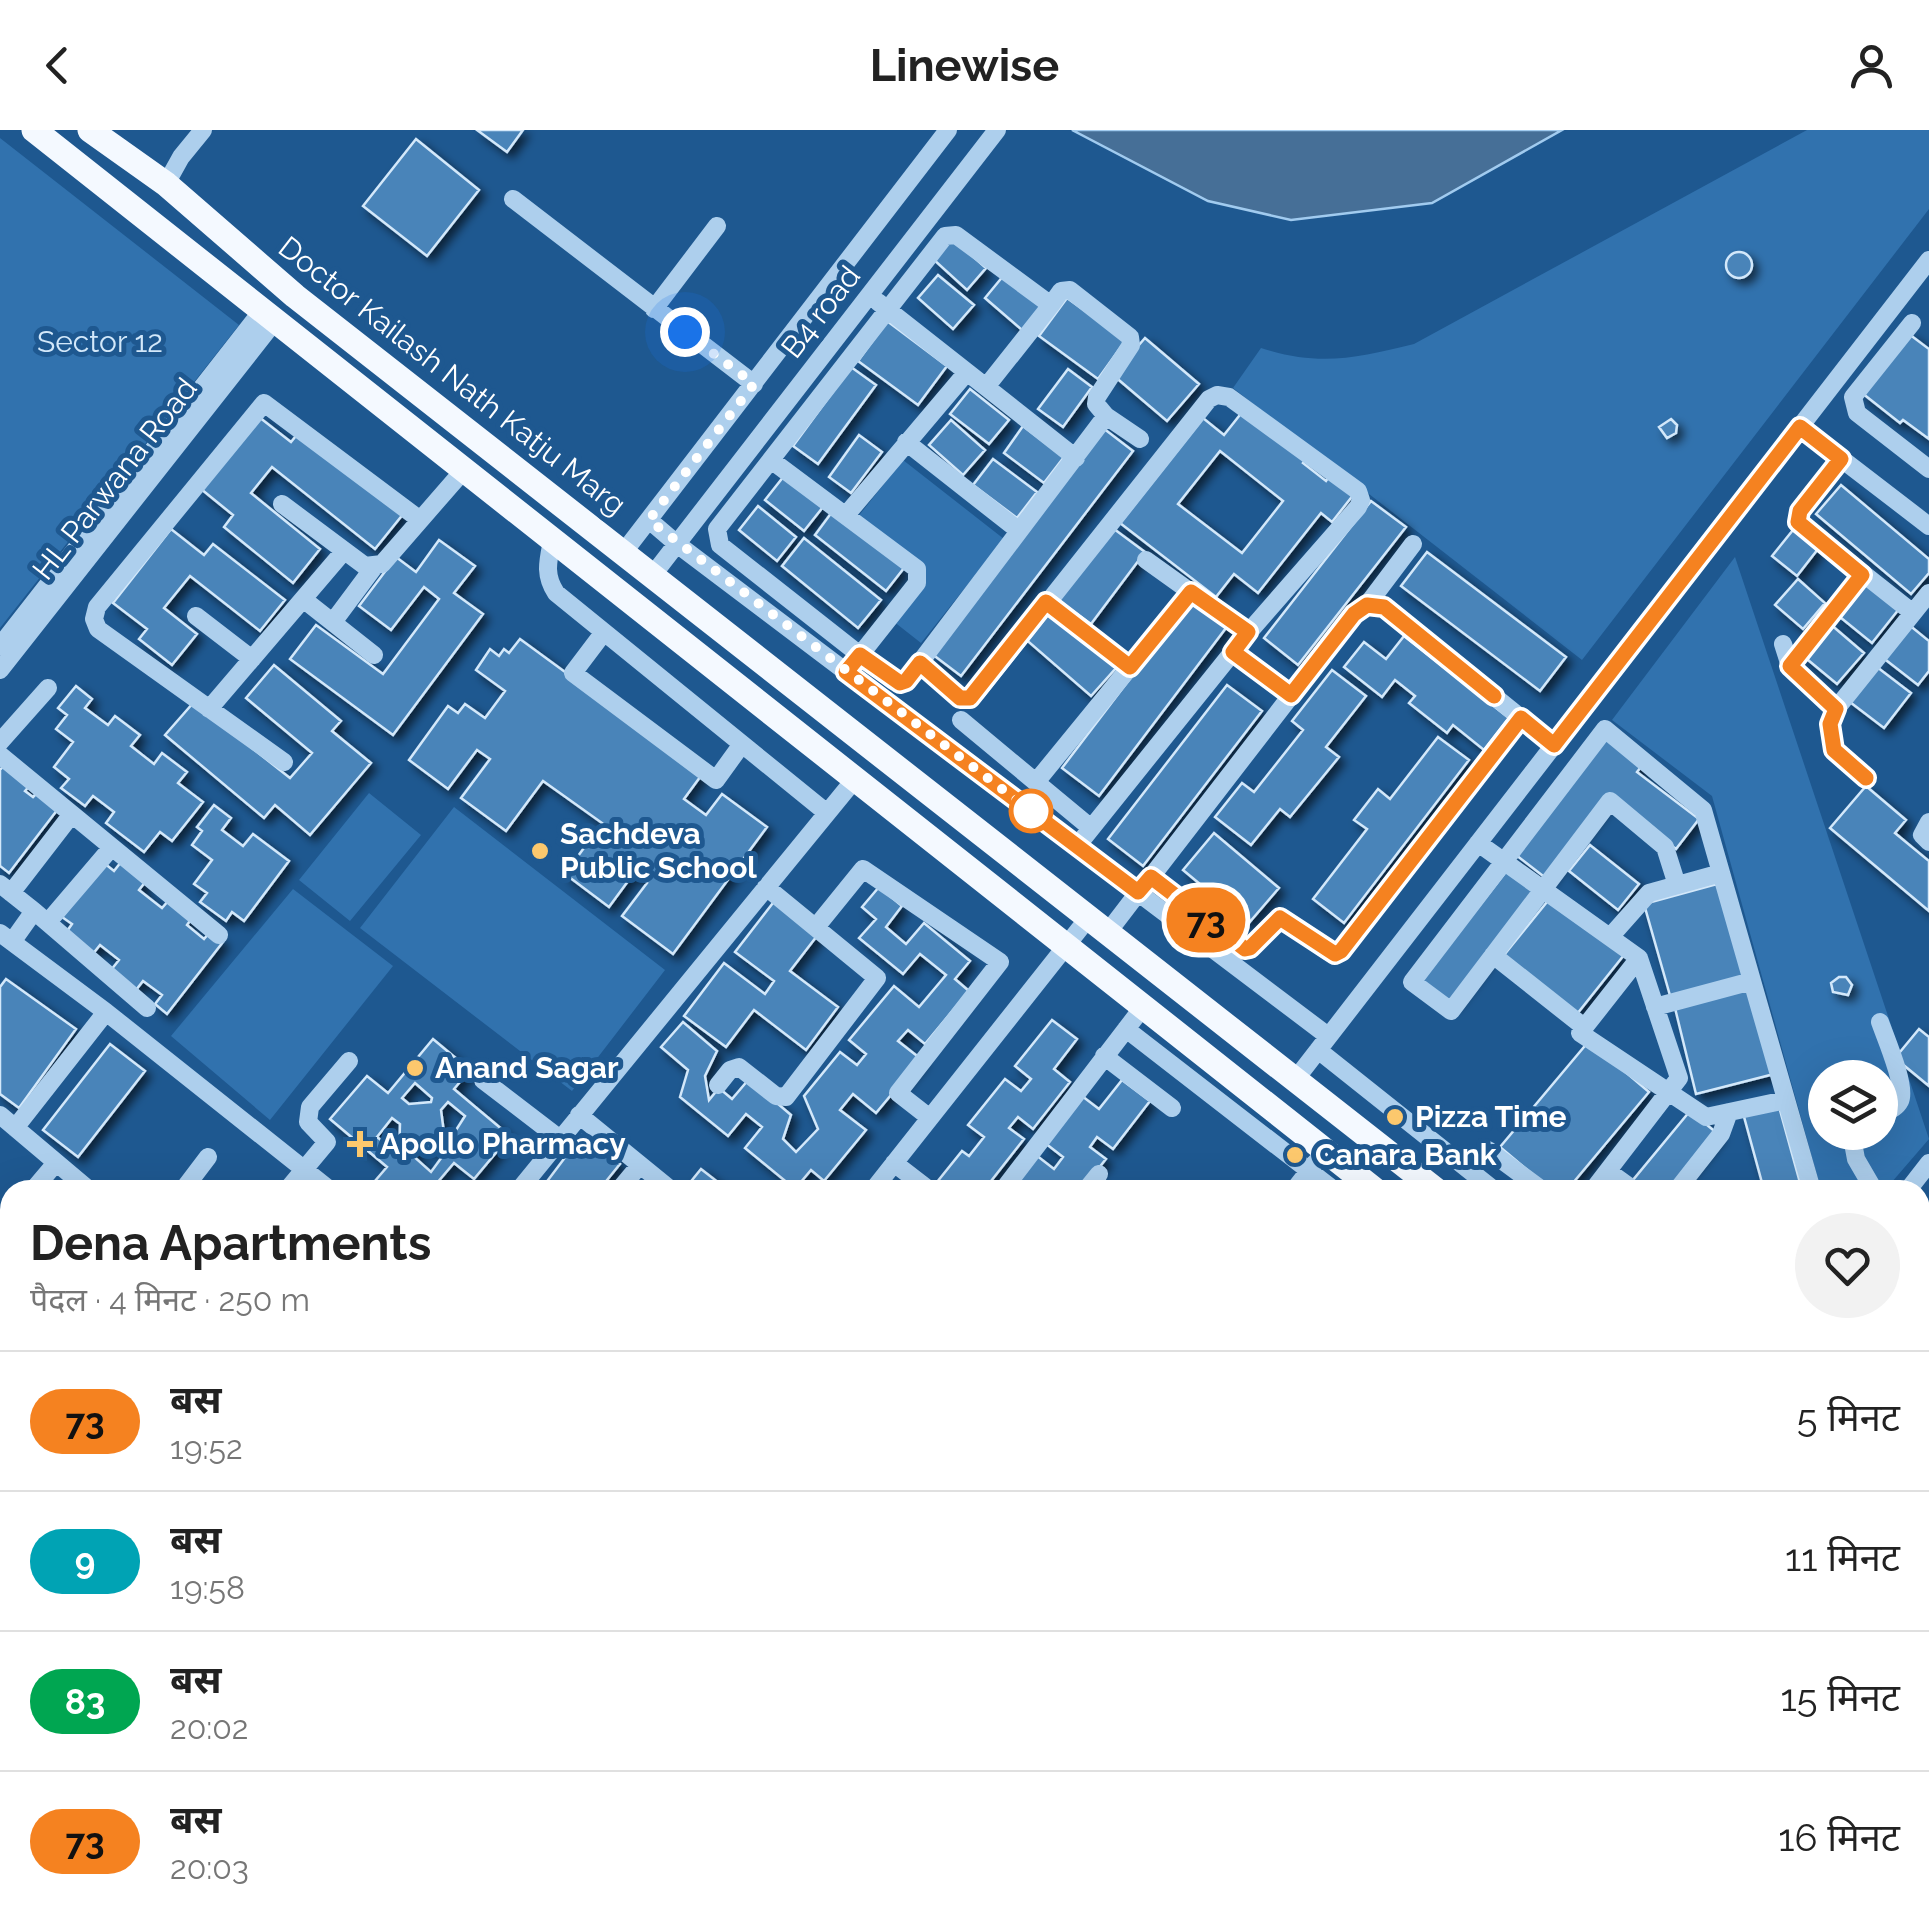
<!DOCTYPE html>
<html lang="hi">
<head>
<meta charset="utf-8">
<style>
  :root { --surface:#fff; --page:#f2f2f2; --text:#222; --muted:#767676; --line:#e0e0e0 }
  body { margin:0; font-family:Raleway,"Noto Sans Devanagari",sans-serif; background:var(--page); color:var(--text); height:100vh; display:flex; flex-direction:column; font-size:38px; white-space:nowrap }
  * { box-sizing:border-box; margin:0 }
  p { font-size:32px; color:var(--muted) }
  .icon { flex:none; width:55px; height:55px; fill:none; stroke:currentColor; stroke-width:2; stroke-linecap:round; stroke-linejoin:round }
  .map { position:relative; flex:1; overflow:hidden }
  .drawer { position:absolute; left:0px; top:1050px; width:1930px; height:752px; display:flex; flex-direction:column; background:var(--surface); border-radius:30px 30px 0 0; box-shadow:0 10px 40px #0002 }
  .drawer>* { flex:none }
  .badge { padding:0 20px; border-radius:32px; font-size:35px; line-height:65px }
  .buttons { position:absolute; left:1808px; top:930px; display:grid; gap:20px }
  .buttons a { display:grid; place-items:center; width:90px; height:90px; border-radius:50%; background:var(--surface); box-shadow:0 10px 40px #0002; font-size:50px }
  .you { position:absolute; width:50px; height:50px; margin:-25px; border:8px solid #fff; border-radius:50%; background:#1a73e8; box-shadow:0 0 0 15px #1a73e833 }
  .map>.badge { position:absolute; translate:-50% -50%; box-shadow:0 0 0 5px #fff }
  .round { display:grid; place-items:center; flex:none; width:105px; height:105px; border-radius:52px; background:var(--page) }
  .headline { display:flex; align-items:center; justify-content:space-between; height:170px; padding:0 30px }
  h1 { font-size:48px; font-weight:700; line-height:75px }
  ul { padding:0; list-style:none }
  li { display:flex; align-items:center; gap:30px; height:140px; padding:0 30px; border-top:2px solid var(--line) }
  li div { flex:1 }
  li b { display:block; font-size:38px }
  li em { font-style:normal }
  li .badge { min-width:110px; font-weight:700; text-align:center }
  header { display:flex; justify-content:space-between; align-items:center; height:130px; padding:0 30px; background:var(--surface); font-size:45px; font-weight:700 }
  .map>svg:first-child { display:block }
</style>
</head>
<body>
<header><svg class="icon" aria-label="back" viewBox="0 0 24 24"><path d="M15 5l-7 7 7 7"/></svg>Linewise<svg class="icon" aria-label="person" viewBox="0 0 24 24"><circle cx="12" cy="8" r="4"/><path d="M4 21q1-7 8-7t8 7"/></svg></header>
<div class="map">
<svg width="1929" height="1801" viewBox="0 0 1929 1801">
  <defs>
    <filter id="shadow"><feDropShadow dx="5.5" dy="5.5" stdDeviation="5" flood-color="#0009"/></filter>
  </defs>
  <rect width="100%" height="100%" fill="#1e5890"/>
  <path fill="#3172ae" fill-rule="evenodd" d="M 1807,0 L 1929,0 L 1929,79 L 1582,530 L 1233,258 L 1261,218 C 1319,237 1357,228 1414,214 Z
    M 0,8 L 239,195 L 0,498 Z
    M 903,330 L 1004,409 L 921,513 L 893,491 L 925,450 L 853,393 Z
    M 1735,427 L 1929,1009 L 1885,1060 L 1821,1060 L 1712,666 L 1612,590 ZM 1825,948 L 1880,948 L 1880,1002 L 1825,1002 Z
    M 369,663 L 421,705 L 350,791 L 299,750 Z
    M 454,677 L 665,840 L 572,961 L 360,798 Z
    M 293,759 L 393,836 L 270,990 L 171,906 Z
    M 1920,1140 L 1929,1147 L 1929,1398 L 1920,1391 Z"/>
  <path fill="#466f97" stroke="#a1cbef" stroke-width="2.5" d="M 1072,0 L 1562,0 L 1432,73 L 1291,90 L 1208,71 Z"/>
  <path fill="#4a84b9" stroke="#d3e8fa" stroke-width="2.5" fill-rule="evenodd" filter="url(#shadow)" d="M 477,0 L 523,0 L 507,22 Z
    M 416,9 L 479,60 L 427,126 L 363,76 Z
    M 952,108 L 986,138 L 967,160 L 933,129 Z
    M1726 135a13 13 0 1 1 26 0a13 13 0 1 1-26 0Z
    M 938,145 L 974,175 L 953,199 L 918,168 Z
    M 1004,145 L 1041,177 L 1022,200 L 985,168 Z
    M 1067,168 L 1126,210 L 1098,249 L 1039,206 Z
    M 887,191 L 947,236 L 918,275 L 858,231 Z
    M 1909,204 L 1929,219 L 1929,309 L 1903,290 L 1900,293 L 1862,263 Z
    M 1145,208 L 1199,254 L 1167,291 L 1113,245 Z
    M 851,237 L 876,255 L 818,334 L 793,316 Z
    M 1068,239 L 1092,257 L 1063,297 L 1038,279 Z
    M 970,259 L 1009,290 L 989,314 L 950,284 Z
    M 1243,281 L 1306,329 L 1303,333 L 1326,351 L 1330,345 L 1354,364 L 1332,392 L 1321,383 L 1258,463 L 1234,444 L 1216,467 L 1120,393 L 1203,288 L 1224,305 ZM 1220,321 L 1283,371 L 1242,423 L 1178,374 Z
    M 259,287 L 291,312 L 300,301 L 404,383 L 375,419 L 272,337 L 251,363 L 320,419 L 293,453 L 224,397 L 233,385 L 201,359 Z
    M 1671,289 L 1677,295 L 1676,303 L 1667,308 L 1659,297 Z
    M 951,290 L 985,320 L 963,345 L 929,315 Z
    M 1023,296 L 1064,327 L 1044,353 L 1004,323 Z
    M 1103,298 L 1133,321 L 961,546 L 932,524 Z
    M 859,305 L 882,322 L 851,363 L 829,347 Z
    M 993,329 L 1037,362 L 1017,388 L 973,355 Z
    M 784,346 L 823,377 L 804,401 L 765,370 Z
    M 1841,355 L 1929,429 L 1929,443 L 1911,464 L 1816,384 Z
    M 1371,371 L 1406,397 L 1298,535 L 1264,508 Z
    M 758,376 L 796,407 L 777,431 L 739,400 Z
    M 832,382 L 904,438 L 886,461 L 815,405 Z
    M 1110,396 L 1145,422 L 1091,494 L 1055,468 Z
    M 171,399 L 204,425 L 213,414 L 285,470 L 260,501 L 190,446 L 164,478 L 197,504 L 172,535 L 139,509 L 147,499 L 113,473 Z
    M 1793,400 L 1818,419 L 1797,446 L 1772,426 Z
    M 804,408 L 881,470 L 858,498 L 782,436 Z
    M 439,410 L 475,436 L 454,463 L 483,484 L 393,605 L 290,529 L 316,495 L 383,544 L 439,469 L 424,457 L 391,500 L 359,476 L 396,427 L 416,442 Z
    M 1427,422 L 1566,527 L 1540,561 L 1401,456 Z
    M 1798,449 L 1825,473 L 1803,499 L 1775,475 Z
    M 1862,450 L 1899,479 L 1872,513 L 1835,483 Z
    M 1192,467 L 1229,494 L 1099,666 L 1062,638 Z
    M 1048,479 L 1116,538 L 1091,566 L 1023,507 Z
    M 1829,493 L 1864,523 L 1837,554 L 1802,525 Z
    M 1908,494 L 1929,511 L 1929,541 L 1918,555 L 1882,527 Z
    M 1404,506 L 1509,588 L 1484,620 L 1453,595 L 1447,603 L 1409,573 L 1415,566 L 1395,550 L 1382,567 L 1344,537 L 1364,512 L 1386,529 Z
    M 520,509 L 703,643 L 684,669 L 706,685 L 722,664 L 767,697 L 673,824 L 622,786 L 647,753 L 634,743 L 609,777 L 565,744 L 602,693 L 543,651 L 506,701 L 461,668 L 490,629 L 477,620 L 448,659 L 409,630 L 448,576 L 458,583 L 465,574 L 485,588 L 505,561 L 476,540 L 490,519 L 499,526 L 504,519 L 509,523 Z
    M 1873,534 L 1911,563 L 1884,598 L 1846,569 Z
    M 274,535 L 341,591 L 332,601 L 371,633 L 310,705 L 275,675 L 264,688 L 165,605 L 194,572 L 290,648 L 312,623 L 246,568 Z
    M 1332,540 L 1366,566 L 1326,617 L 1339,627 L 1290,687 L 1280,679 L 1251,715 L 1215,687 L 1242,653 L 1254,662 L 1303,600 L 1292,591 Z
    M 1227,555 L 1262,581 L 1143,736 L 1108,709 Z
    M 76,556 L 92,569 L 85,578 L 108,595 L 115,586 L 140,605 L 131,616 L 154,634 L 162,623 L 187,642 L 178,653 L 203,672 L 172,711 L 160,702 L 144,722 L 106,693 L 114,682 L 93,666 L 85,676 L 61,658 L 69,649 L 54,637 L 73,612 L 56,599 L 67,585 L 58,578 Z
    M 1606,606 L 1644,633 L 1637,642 L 1699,689 L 1676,719 L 1608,668 L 1547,749 L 1516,725 Z
    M 1438,607 L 1469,630 L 1344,793 L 1313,769 L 1367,699 L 1354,690 L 1378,659 L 1390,669 Z
    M 6,633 L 32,653 L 25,661 L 33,667 L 36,664 L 61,675 L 9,743 L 0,736 L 0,640 Z
    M 1866,656 L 1906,690 L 1895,703 L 1929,731 L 1929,781 L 1830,698 Z
    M 214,675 L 231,688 L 222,700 L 243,716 L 253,704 L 289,731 L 244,791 L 232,782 L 226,791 L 200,772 L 207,763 L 194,754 L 212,730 L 192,715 L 202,701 L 197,697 Z
    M 1214,703 L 1279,758 L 1248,794 L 1183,740 Z
    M 1590,715 L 1639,754 L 1618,780 L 1569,741 Z
    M 121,732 L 146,751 L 139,760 L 162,778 L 169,770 L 192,788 L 187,795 L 204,809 L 210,802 L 223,812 L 167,884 L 155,874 L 162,865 L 143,851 L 136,860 L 111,840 L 119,830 L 100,815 L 92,825 L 65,804 L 72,794 L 62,787 L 104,733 L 114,741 Z
    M 1508,739 L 1537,762 L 1451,873 L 1421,850 Z
    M 1717,754 L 1744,848 L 1671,869 L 1644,774 Z
    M 879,757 L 902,776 L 886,797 L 906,814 L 924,793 L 970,831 L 955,849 L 969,861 L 925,914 L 908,900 L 898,911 L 921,929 L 876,983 L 853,964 L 840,980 L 866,1000 L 824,1051 L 811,1040 L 795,1059 L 745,1018 L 762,997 L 746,984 L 728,1006 L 680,967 L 688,940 L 661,917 L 683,892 L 717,921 L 705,946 L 709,970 L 719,958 L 732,969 L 749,949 L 791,985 L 783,1009 L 796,1022 L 818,999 L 804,966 L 840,922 L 857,935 L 866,924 L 849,910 L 894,856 L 919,877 L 946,845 L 920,824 L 903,844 L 859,808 L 876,789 L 862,777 Z
    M 1551,767 L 1624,825 L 1577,884 L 1504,825 Z
    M 776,769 L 820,802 L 790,841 L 838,877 L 806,920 L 754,880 L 726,917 L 684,886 L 724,833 L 765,864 L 774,851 L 735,822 Z
    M 1839,847 L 1846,847 L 1852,855 L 1848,865 L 1833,862 L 1831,853 Z
    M 6,849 L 76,899 L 19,978 L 0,964 L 0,857 Z
    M 1751,855 L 1774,944 L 1696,964 L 1674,874 Z
    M 1052,890 L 1077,909 L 1054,939 L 1070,952 L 1033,999 L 1018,987 L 1009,998 L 1024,1009 L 984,1060 L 937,1060 L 933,1057 L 962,1021 L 969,1026 L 984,1007 L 968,995 L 1005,949 L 1021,961 L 1031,949 L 1015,936 Z
    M 1919,899 L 1929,907 L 1929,956 L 1895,928 Z
    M 433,909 L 470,940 L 454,959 L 510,1006 L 474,1049 L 454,1033 L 431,1060 L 371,1060 L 369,1058 L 387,1037 L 330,989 L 367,946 L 388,963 ZM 415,953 L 432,968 L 431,972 L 409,974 L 402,968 ZM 448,972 L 465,986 L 451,1008 L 444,1003 L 441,980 ZM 392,988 L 400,994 L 399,1024 L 377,1007 ZM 418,1018 L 447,1020 L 431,1042 L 412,1025 Z
    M 1589,911 L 1649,962 L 1567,1060 L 1551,1060 L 1500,1017 Z
    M 110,914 L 145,941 L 78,1027 L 43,1000 Z
    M 1122,950 L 1150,971 L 1113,1019 L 1097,1007 L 1090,1017 L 1106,1029 L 1081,1060 L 1009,1060 L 1036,1025 L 1054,1039 L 1063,1027 L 1045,1013 L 1082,966 L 1099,979 Z
    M 1778,973 L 1802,1060 L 1764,1060 L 1743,983 Z
    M 1690,981 L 1718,1004 L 1671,1060 L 1644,1060 L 1633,1050 Z
    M 582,1005 L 620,1034 L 599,1060 L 552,1060 L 545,1054 Z
    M 701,1039 L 728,1060 L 684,1060 Z
    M 0,1146 L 10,1154 L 10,1216 L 0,1209 Z
    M 1920,1575 L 1929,1582 L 1929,1605 L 1920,1616 Z
    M 1929,1616 L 1929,1737 L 1920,1748 L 1920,1628 Z
    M 354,1792 L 383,1792 L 391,1798 L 364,1801 Z
    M 434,1792 L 485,1792 L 479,1801 L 427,1801 Z
    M 507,1792 L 530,1792 L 527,1797 L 532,1801 L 501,1801 Z
    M 553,1792 L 638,1792 L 649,1801 L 588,1801 L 578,1793 L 572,1801 L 564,1801 Z
    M 819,1792 L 875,1792 L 869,1801 L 812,1801 Z
    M 1001,1792 L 1042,1792 L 1036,1801 L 1011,1801 Z
    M 1179,1792 L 1283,1792 L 1288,1797 L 1285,1801 L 1174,1801 Z
    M 1642,1792 L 1715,1792 L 1713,1801 L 1628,1801 L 1640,1798 Z"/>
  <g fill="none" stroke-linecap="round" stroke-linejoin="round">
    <path stroke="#adcfed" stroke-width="18" d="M 166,54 L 181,27 L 203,0
      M 513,69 L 754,254
      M 878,172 L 1076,328
      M 1051,175 L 1061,161 L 1070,160 L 1130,207 L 1131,215 L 1097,267 L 1096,274 L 1106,286 L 1140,309
      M 654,179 L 717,96
      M 1912,193 L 1853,267 L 1857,283 L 1929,339
      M 986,257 L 1051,175 L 956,105 L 945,106 L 717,399 L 720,415 L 893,551 L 906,551 L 1106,286
      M 1800,297 L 1929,396
      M 906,312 L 1018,400
      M 1841,329 L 1800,381 L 1798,392 L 1913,483
      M 771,330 L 917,439 L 917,453 L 853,534
      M 282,374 L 365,436 L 382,434 L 463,341
      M 846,385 L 967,242
      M 649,390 L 677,414 L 1328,906
      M 552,411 C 548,431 544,445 556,463 L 827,683
      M 623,423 L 948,0
      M 1146,430 L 1248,503
      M 652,446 L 997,0
      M 303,469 L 374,525
      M 1367,475 L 1384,477 L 1521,588 L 1341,821 L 1329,822 L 1280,788 L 1250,818 L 1241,817 L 1151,747 L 1354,484 Z
      M 1367,475 L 1413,414
      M 196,486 L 252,529
      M 333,492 L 374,437
      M 604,502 L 573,543 L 716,650 L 742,614
      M 1783,514 L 1790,536 L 1836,579
      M 0,516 L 261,182
      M 1233,522 L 1291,565
      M 919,533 L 960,568 L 970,568 L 977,562 L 1209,269 L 1217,265 L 1229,267 L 1358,361 L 1361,370 L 1358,377 L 1248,503 L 1077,716
      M 1790,536 L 1862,445
      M 1130,537 L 1191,462
      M 0,540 L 274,192
      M 209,579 L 344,421
      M 1521,588 L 1554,615
      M 961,590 L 1091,698
      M 0,612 L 48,558
      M 0,625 L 219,805
      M 284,632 L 98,499 L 94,489 L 97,477 L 264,273 L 419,389
      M 1866,648 L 1833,620 L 1831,594 L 1836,579 L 1929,463
      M 1036,652 L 1130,537 L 1046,473
      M 1929,692 L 1922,705 L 1929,712
      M 1478,713 L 1639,828 L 1679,948 L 1593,1060
      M 0,754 L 34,781 L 12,812
      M 1677,755 L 1665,717 L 1610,671 L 1451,881 L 1412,852 L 1605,599 L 1703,680 L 1812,1060
      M 11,763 L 72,684
      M 34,781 L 147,878
      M 48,792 L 112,717
      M 816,797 L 863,739 L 1000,832 L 898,963 L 930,988
      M 1108,802 L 1144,755
      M 0,803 L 106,882 L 330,1060
      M 1610,807 L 1649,763 L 1721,743
      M 1493,825 L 1584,897
      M 1639,828 L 1580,903 L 1706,987 L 1786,970
      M 1655,877 L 1752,851
      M 1126,899 L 1334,1060
      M 1318,920 L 1494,1060
      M 1104,926 L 1172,978
      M 483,950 L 560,1009
      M 1295,950 L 1929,130
      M 718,955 L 730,940 L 739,937 L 776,966 L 786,967 L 877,848 L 766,757
      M 0,985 L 89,1060
      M 579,985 L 671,1060
      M 1880,985 C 1887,981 1896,979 1900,971 C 1907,957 1886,909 1880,892
      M 15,998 L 106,882
      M 1851,1002 L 1856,1029 L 1874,1060
      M 1488,1020 L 1542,1060
      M 894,1033 L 929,1060
      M 1609,1042 L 1634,1060
      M 33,1060 L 55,1034
      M 183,1060 L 208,1027
      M 287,1060 L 327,1012 L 308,992 L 310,977 L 349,931
      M 519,1060 L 855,649
      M 619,1060 L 639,1036
      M 873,1060 L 1089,787
      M 1003,1060 L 1143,877
      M 1086,1060 L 1099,1044
      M 1294,1060 L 1315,1033
      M 1677,1060 L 1721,1004 L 1729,982
      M 1908,1060 L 1929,1033
      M 0,1099 L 10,1087
      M 0,1132 L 10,1139
      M 0,1237 L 10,1244
      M 0,1371 L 10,1359
      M 1920,1396 L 1929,1404
      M 0,1422 L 10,1409
      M 0,1478 L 10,1465
      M 0,1497 L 10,1507
      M 1920,1527 L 1929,1534
      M 1920,1566 L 1929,1573
      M 1920,1626 L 1929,1615
      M 0,1662 L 10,1651
      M 1920,1765 L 1929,1754
      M 130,1792 L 140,1801
      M 168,1792 L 179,1801
      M 549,1792 L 560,1801
      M 689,1792 L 700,1801
      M 746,1792 L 757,1801
      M 977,1792 L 987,1801
      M 1481,1792 L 1492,1801
      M 1779,1792 L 1790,1801
      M 1834,1792 L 1846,1801
      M 288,1801 L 294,1792
      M 407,1801 L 413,1792
      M 492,1801 L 500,1792
      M 773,1801 L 780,1792
      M 913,1801 L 921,1792
      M 1040,1801 L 1047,1792
      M 1161,1801 L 1162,1792
      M 1304,1801 L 1312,1792
      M 1569,1801 L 1576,1792
      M 1892,1801 L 1898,1792"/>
    <path stroke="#f4f9ff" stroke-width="25" d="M 34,0 L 1375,1060
      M 90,0 L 166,54 L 295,166 L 1436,1060
      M 1920,1438 L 1929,1445
      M 1920,1491 L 1929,1499"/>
  </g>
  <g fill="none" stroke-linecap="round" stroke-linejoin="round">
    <defs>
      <path id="line" d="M 1494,566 L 1384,477 L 1367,475 L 1354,484 L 1291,565 L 1233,522 L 1248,502 L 1191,462 L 1130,537 L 1046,472 L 970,568 L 960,568 L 920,533 L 906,551 L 900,553 L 860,525 L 846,542 L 1138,762 L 1151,747 L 1245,819 L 1250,818 L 1280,788 L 1335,824 L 1341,821 L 1521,588 L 1554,615 L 1800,297 L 1841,329 L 1800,381 L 1798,392 L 1862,445 L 1790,536 L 1836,579 L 1830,594 L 1834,620 L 1866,648"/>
    </defs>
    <use href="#line" stroke="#fff" stroke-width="22"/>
    <use href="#line" stroke="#f58220" stroke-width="15"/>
    <path stroke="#fff" stroke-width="10" stroke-dasharray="0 18" d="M 685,202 L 754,254 L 649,390 L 1031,681"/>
  </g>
  <circle fill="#fff" stroke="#f58220" stroke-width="5" cx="1031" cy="681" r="20"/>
  <g fill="#fcc86d" stroke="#1e5890" stroke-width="4">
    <circle cx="540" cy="721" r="10"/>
    <circle cx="415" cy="938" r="10"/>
    <circle cx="1395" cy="987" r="10"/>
    <path d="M355 999h10v10h10v10h-10v10h-10v-10h-10v-10h10z"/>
    <circle cx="1295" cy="1025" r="10"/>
  </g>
  <g text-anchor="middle" stroke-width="10" stroke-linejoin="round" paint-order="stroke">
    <g font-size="30" fill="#fff" stroke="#1e5890">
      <text transform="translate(821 182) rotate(-52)" y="10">B4 road</text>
      <text transform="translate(452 246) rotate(38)" y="10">Doctor Kailash Nath Katju Marg</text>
      <text transform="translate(115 349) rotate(-52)" y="10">HL Parwana Road</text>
    </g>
    <g font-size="30" fill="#d3e8fa" stroke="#1e5890">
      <text x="100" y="222">Sector 12</text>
    </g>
    <g font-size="30" font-weight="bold" fill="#fff" stroke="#1e5890" text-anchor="start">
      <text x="560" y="714">Sachdeva<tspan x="560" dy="34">Public School</tspan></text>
      <text x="435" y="948">Anand Sagar</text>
      <text x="1415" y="997">Pizza Time</text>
      <text x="380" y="1024">Apollo Pharmacy</text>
      <text x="1315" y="1035">Canara Bank</text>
    </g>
  </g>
</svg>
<div class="buttons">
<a><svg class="icon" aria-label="layers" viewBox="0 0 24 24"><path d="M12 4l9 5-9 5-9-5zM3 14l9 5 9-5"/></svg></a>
</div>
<div class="you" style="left:685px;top:202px"></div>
<b class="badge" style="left:1206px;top:790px;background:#f58220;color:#111">73</b>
<section class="drawer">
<div class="headline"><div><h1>Dena Apartments</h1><p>पैदल · 4 मिनट · 250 m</p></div><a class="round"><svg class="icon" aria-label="heart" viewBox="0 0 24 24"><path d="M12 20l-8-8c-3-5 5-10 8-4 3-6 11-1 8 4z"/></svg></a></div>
<ul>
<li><span class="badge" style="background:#f58220;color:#111">73</span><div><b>बस</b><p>19:52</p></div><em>5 मिनट</em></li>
<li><span class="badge" style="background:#00a3b4;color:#fff">9</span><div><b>बस</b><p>19:58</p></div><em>11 मिनट</em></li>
<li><span class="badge" style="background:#00a651;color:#fff">83</span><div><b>बस</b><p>20:02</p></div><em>15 मिनट</em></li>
<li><span class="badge" style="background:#f58220;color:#111">73</span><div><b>बस</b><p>20:03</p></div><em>16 मिनट</em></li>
</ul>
</section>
</div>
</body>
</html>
